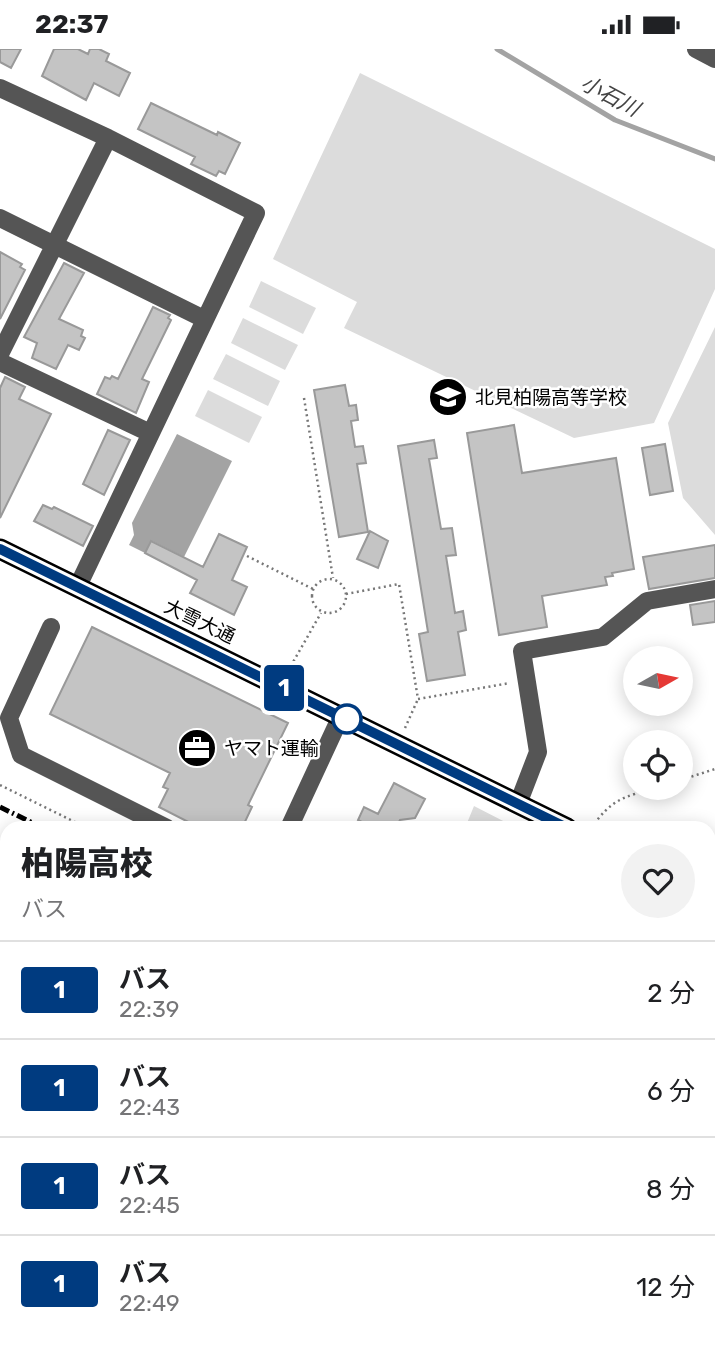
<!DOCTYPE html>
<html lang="ja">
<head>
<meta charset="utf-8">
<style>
  :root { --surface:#fff; --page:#f2f2f2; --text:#202124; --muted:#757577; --line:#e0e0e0 }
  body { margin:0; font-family:Rubik,"Noto Sans JP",sans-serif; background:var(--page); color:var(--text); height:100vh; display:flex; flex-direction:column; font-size:26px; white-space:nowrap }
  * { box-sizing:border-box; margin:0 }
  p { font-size:23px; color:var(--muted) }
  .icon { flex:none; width:38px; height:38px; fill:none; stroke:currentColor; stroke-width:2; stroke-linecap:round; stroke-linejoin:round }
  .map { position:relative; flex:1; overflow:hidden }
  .panel { position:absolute; left:0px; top:772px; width:716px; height:527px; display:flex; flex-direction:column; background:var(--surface); border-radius:21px 21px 0 0; box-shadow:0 4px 18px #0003 }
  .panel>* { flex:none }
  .badge { padding:0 14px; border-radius:5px; font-size:24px; line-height:46px }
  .needle { width:46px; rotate:81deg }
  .tools { position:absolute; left:623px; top:597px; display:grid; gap:14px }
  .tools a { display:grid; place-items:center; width:70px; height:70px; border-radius:50%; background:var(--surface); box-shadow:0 4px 18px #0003; font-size:35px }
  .map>.badge { position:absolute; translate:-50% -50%; box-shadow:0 0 0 4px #fff }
  .round { display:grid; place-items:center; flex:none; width:74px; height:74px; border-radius:37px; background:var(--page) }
  .overview { display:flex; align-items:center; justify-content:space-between; height:119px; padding:0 21px }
  h1 { font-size:33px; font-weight:800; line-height:52px }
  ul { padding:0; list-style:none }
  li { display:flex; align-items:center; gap:21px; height:98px; padding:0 21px; border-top:2px solid var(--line) }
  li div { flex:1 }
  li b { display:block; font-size:26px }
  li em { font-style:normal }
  li .badge { min-width:77px; font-weight:700; text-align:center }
  .status { display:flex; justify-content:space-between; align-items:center; height:49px; padding:0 35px; background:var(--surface); direction:ltr }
  .status svg { height:19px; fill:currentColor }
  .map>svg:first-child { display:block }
</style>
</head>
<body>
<div class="status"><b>22:37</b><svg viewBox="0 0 49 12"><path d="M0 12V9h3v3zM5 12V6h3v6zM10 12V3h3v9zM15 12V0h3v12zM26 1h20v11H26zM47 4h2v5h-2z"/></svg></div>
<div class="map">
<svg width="715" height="1298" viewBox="0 0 715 1298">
  <rect width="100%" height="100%" fill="#fff"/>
  <path fill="#dcdcdc" d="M 360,24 L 715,200 L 715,240 L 654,374 L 574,389 L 344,279 L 357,253 L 273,210 Z
    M 261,232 L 316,259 L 303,285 L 249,258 Z
    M 243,269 L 298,296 L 285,321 L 231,294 Z
    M 715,278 L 715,486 L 683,449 L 668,374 Z
    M 226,305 L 280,332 L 268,357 L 213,330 Z
    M 208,341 L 262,368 L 249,394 L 195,367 Z
    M 474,757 L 517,779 L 465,779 Z
    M 709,1063 L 715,1066 L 715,1151 L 709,1148 Z"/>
  <path fill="#a3a3a3" d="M 177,385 L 232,412 L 184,508 L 152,492 L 145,504 L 129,496 L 134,486 L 132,474 Z"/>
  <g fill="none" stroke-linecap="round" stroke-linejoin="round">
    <path stroke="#a3a3a3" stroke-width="5" d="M 497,0 L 615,71 L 715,110"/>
  </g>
  <path fill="#c4c4c4" stroke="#999" stroke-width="2" d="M 0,0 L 21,0 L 11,19 L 0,13 Z
    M 54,0 L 78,0 L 88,5 L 90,0 L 99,0 L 109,5 L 106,12 L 130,24 L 119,47 L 94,34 L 86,51 L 42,27 Z
    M 151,54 L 217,86 L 218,83 L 240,94 L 225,125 L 219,122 L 216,127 L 191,115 L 195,108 L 138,80 Z
    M 0,203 L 22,215 L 20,218 L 25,221 L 0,270 Z
    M 64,214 L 84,224 L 59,270 L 83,281 L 81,287 L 85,289 L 79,301 L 68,296 L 56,320 L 32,309 L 37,294 L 24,288 Z
    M 153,258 L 170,266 L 168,269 L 171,271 L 142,330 L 149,333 L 136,364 L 97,345 L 105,328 L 110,330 L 112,327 L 118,330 Z
    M 5,328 L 25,338 L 19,350 L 51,365 L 0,469 L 0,339 Z
    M 345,336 L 349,357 L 356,356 L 358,371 L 351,372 L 355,398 L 363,397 L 366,414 L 357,415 L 368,483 L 339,488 L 314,341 Z
    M 514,376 L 522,424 L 616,409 L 634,520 L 612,524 L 613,527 L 605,528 L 607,536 L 542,547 L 547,578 L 499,586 L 467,384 Z
    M 108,381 L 130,391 L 104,446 L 83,435 Z
    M 434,391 L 437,409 L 429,410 L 441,480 L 452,479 L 456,506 L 446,507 L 455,564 L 463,562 L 466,581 L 458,583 L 465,626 L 427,632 L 419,585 L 428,583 L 398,397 Z
    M 665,395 L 673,442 L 650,446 L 642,399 Z
    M 43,456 L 52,460 L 54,458 L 93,477 L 83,497 L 34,472 Z
    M 370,482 L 388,492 L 378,519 L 357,510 Z
    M 219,485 L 247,498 L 232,531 L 247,538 L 234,566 L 190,544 L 197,531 L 145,504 L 151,492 L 203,518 Z
    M 715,496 L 715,529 L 649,540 L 643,508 Z
    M 715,552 L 715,573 L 693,576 L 690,556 Z
    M 92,578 L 288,674 L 248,756 L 252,758 L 242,779 L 200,779 L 159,758 L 168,740 L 163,738 L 170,724 L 50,665 Z
    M 394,734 L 425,750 L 415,769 L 400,771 L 396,779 L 382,779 L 373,774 L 371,778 L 358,771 L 364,758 L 378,765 Z"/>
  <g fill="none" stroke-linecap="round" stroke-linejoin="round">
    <path stroke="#777" stroke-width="2.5" stroke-dasharray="2 3.5" stroke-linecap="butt" d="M 304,349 L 333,529
      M 247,507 L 313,540
      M312 547a17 17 0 1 1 34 0a17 17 0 1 1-34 0Z
      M 346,545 L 399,535 L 418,650 L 510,634
      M 288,622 L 321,564
      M 405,679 L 418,650
      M 681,731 L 715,720
      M 0,736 L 87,779
      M 591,779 C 613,749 622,749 657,738
      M 0,918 L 7,921"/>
    <path stroke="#555" stroke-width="18" d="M 696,0 L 715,10
      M 0,39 L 108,89 L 256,164 L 78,537
      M 0,169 L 204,270
      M 0,305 L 108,89
      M 0,313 L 150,384
      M 51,578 L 9,669 L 21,706 L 167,779
      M 518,755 L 538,703 L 522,602 L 603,588 L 647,552 L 715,540
      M 289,779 L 341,667
      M 0,892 L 7,894
      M 709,959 L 715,946
      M 0,1090 L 7,1095
      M 0,1154 L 7,1152
      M 709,1157 L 715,1160
      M 709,1227 L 715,1230
      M 0,1261 L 7,1266
      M 709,1290 L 715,1293
      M 276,1292 L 285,1298
      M 26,1298 L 44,1292
      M 544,1298 L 548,1292"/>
    <path stroke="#000" stroke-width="21" d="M 0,500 L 567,779
      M 709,848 L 715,851"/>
    <path stroke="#000" stroke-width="5" stroke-dasharray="10 3.5 2 3.5" stroke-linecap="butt" d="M 0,758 L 43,779
      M 709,1107 L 715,1110"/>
  </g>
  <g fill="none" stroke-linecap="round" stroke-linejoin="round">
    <defs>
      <path id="line" d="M 0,500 L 567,779"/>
    </defs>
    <use href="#line" stroke="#fff" stroke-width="16"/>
    <use href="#line" stroke="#003b80" stroke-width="10"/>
  </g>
  <defs>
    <symbol id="school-disc" viewBox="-11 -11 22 22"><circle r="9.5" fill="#000" stroke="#fff"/><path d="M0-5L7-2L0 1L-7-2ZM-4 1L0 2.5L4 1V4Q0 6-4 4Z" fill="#fff"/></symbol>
    <symbol id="office-disc" viewBox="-11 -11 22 22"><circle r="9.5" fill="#000" stroke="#fff"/><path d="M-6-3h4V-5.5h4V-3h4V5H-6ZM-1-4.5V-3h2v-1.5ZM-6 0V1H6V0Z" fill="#fff"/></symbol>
  </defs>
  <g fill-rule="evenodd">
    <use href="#school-disc" x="426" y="326" width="44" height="44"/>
    <use href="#office-disc" x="175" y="677" width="44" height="44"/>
  </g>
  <circle fill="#fff" stroke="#003b80" stroke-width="3.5" cx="347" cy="670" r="14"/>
  <g text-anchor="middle" stroke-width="5" stroke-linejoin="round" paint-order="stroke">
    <g font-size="19" fill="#000" stroke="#fff" text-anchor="start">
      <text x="475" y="355">北見柏陽高等学校</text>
      <text x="224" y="706">ヤマト運輸</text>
    </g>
    <g font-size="19" fill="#000" stroke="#fff">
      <text transform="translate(200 572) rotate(26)" y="7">大雪大通</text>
    </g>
    <g font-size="21" font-style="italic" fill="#444" stroke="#fff">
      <text transform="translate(610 47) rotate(28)" y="7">小石川</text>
    </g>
  </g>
</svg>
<div class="tools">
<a><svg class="needle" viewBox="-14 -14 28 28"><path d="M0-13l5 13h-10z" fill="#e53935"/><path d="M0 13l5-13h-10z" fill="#757577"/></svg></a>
<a><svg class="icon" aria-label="locate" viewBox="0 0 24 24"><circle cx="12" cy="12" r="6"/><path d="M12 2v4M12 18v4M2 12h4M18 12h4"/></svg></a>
</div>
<b class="badge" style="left:284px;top:639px;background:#003b80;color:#fff">1</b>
<section class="panel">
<div class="overview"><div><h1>柏陽高校</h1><p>バス</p></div><a class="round"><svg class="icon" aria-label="heart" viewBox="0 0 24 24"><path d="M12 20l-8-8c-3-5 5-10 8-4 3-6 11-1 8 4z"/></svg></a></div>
<ul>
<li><span class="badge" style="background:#003b80;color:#fff">1</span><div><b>バス</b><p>22:39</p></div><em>2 分</em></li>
<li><span class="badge" style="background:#003b80;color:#fff">1</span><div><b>バス</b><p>22:43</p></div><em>6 分</em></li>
<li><span class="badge" style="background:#003b80;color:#fff">1</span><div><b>バス</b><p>22:45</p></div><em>8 分</em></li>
<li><span class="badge" style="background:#003b80;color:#fff">1</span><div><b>バス</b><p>22:49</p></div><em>12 分</em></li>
</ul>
</section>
</div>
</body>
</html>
